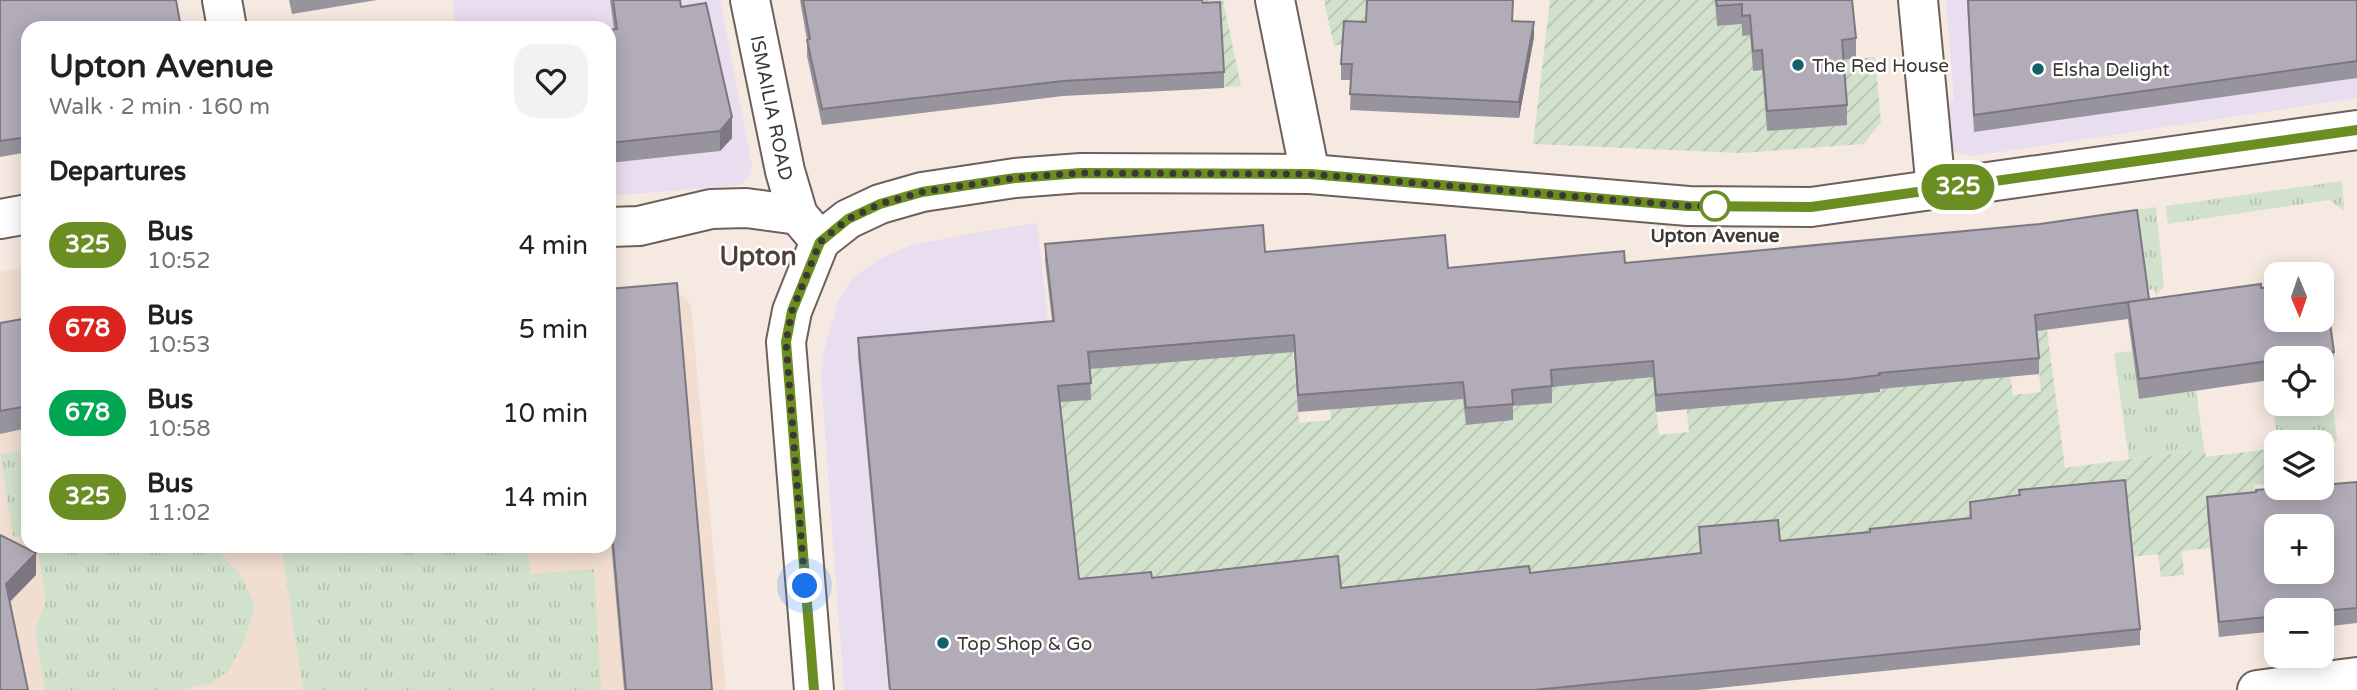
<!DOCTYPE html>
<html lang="en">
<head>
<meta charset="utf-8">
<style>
  :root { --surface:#fff; --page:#f2f2f2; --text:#202124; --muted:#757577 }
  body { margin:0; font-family:"Varela Round",sans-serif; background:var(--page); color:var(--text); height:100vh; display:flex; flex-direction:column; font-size:26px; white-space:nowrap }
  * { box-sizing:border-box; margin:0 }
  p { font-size:23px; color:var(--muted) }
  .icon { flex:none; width:38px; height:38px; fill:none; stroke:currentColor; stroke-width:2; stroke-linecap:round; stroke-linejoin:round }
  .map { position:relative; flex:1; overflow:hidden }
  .drawer { position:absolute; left:21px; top:21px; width:595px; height:532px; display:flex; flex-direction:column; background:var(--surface); border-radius:21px; box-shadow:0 4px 18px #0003 }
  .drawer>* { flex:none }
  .badge { padding:0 14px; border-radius:23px; font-size:24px; line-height:46px }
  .needle { width:46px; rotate:178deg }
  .fabs { position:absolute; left:2264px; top:262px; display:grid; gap:14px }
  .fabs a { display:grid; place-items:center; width:70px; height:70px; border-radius:14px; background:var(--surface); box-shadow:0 4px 18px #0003; font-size:35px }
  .you { position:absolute; width:35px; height:35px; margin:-18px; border:5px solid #fff; border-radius:50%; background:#1a73e8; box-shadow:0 0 0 10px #1a73e833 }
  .map>.badge { position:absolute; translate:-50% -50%; box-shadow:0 0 0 4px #fff }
  h2 { padding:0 28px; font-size:26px; line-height:63px }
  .round { display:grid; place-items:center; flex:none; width:74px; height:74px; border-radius:21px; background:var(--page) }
  .head { display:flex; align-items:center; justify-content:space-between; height:119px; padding:0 28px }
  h1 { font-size:33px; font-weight:700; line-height:52px }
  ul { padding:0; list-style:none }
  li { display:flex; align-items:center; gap:21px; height:84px; padding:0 28px }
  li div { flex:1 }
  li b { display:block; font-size:26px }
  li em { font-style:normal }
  li .badge { min-width:77px; font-weight:700; text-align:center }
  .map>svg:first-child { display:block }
</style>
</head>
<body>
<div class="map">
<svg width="2357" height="690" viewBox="0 0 2357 690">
  <defs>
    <pattern id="grass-tufts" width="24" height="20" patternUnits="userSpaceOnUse" patternTransform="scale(1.75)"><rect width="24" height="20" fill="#d2e1cc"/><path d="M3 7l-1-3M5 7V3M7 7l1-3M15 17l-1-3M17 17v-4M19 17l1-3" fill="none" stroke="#b5c2b0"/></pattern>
    <pattern id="garden-furrows" width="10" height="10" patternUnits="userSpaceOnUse" patternTransform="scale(1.75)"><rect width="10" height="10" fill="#d2e1cc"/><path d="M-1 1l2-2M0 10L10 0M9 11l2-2" fill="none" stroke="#b5c2b0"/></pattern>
  </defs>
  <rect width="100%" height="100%" fill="#f6e9e1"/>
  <path fill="#e9ddf0" d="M 452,0 L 610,0 L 612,10 L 678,0 L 720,0 L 752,166 L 749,177 L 742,184 L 730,186 L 609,196 L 609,28 L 456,28 Z
    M 1946,0 L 2357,0 L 2357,98 L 1973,156 L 1959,153 L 1950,149 L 1947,110 L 1954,99 Z
    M 1037,223 L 1089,690 L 844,690 L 821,377 L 824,351 L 838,301 L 853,278 L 880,259 L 908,246 L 974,233 Z"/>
  <path fill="#f2ded1" d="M 28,267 L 28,546 L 609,546 L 609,285 L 682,295 L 691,305 L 726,690 L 0,690 L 0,272 Z"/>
  <path fill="url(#grass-tufts)" d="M 2342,181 L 2344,211 L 2329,200 L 2168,224 L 2165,206 Z
    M 2156,207 L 2164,286 L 2156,296 L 2154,289 L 2145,290 L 2067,239 L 2064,220 Z
    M 2132,351 L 2139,399 L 2196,391 L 2204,449 L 2129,459 L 2114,353 Z
    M 2331,392 L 2337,441 L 2278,443 L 2272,398 L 2277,398 L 2277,404 L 2322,404 L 2322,393 Z
    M 28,449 L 28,535 L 13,537 L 0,454 Z
    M 37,546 L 215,546 L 244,580 L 255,607 L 244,642 L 229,670 L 212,683 L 182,690 L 45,690 L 35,630 L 46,600 Z
    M 482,546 L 527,546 L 531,574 L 594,569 L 601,690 L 303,690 L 284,564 Z"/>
  <path fill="url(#garden-furrows)" d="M 1202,0 L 1223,0 L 1241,86 L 1224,87 L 1203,19 Z
    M 1324,0 L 1368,0 L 1366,38 L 1334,46 Z
    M 1550,0 L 1715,0 L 1717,26 L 1742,24 L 1750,35 L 1753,70 L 1762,70 L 1767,131 L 1842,60 L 1875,57 L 1881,122 L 1864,144 L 1741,153 L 1533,144 Z
    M 2044,307 L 2065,468 L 2204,449 L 2206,457 L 2277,448 L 2277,482 L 2254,485 L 2263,569 L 2207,513 L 2210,548 L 2182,551 L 2184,575 L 2161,577 L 2158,554 L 2131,557 L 1972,543 L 1699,544 L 1701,572 L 1080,609 L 1058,402 L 1085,329 L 1292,339 L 1299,423 L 1331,420 L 1328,375 L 1462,390 L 1466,424 L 1512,406 L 1547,348 L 1650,351 L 1659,435 L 1689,432 L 1686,403 L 1849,395 L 1873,329 L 2010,373 L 2013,395 L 2041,392 L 2033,309 Z"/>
  <path fill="#d2e1cc" d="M 282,546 L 482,546 L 284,564 Z"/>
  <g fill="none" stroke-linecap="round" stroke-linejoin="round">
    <defs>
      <g id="minor">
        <path d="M 222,0 L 227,28"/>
        <path id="s1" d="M 750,0 L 785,171 L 798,215 L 820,241"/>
        <path d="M 1275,0 L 1310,174"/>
        <path d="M 1918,0 L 1936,190"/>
        <path d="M 0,219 L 28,214"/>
        <path d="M 609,227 L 639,226 L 711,209 L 746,208 L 798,215"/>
        <path d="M 2257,690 L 2357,677"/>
      </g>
      <path id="major" d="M 814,690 L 786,342 L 792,311 L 820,241 L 848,219 L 880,204 L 922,192 L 1015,178 L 1081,173 L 1310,174 L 1688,206 L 1811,207 L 2357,130"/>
    </defs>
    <use href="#minor" stroke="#6c615a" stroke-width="42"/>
    <use href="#major" stroke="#6c615a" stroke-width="42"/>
    <use href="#minor" stroke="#fff" stroke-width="38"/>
    <use href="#major" stroke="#fff" stroke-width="38"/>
  </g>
  <path fill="#98949e" d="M 0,0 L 28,28 L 28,152 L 0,157 Z
    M 289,0 L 377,0 L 292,14 Z
    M 610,0 L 680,0 L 681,7 L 732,138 L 720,151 L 609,163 L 609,30 L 614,29 Z
    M 800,0 L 1202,0 L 1224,72 L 1224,88 L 1063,96 L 822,125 L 807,56 L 807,40 Z
    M 1715,0 L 1852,0 L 1856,38 L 1856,58 L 1843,60 L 1847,105 L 1847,125 L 1767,131 L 1762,70 L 1753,71 L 1750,35 L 1742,36 L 1742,24 L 1717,26 Z
    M 1967,0 L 2357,0 L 2357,78 L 1974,132 Z
    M 1513,21 L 1534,37 L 1519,118 L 1350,110 L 1351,80 L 1341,80 L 1341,64 L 1366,22 Z
    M 1045,244 L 1265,252 L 1448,268 L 1625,263 L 2149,299 L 2261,288 L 2334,352 L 2334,372 L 2322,373 L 2322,359 L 2277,359 L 2277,379 L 2139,399 L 2128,319 L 2037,331 L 2039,358 L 2039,374 L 1880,389 L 1880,392 L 1849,395 L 1656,412 L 1653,377 L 1552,387 L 1552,403 L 1513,406 L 1513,420 L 1466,425 L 1463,399 L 1298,412 L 1294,352 L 1090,369 L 1091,400 L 1060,402 L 1079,579 L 1152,578 L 1341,588 L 1530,573 L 1700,554 L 1699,527 L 1780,541 L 1870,532 L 1970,518 L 1970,502 L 2140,629 L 2140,645 L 1698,690 L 889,690 L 858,355 L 858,338 L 1052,321 L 1045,260 Z
    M 609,289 L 712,690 L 624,690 L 609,519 Z
    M 28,318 L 28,428 L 0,434 L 0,323 Z
    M 2357,482 L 2357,623 L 2322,627 L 2322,611 L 2277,611 L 2277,631 L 2219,637 L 2207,513 L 2207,497 Z"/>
  <path fill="#7c7881" d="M 1534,22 L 1534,37 L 1519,118 L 1519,102 Z
    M 732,117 L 732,138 L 720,151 L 720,131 Z
    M 36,553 L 36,575 L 6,606 L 6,584 Z"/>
  <path fill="#b1acb8" stroke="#7c7881" stroke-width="2" fill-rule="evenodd" d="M 0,0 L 176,0 L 181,28 L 28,28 L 28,137 L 0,141 Z
    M 613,0 L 680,0 L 681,7 L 706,3 L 732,117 L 720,131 L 609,143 L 609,30 L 617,29 Z
    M 803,0 L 1202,0 L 1203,3 L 1220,2 L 1224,72 L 1063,81 L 822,109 L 807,40 L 810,39 Z
    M 1367,0 L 1513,0 L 1512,21 L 1534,22 L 1519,102 L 1350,94 L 1352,64 L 1341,64 L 1344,21 L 1366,22 Z
    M 1716,0 L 1852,0 L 1856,38 L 1842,40 L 1847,105 L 1767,111 L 1762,50 L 1753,51 L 1750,15 L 1742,16 L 1742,4 L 1717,6 Z
    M 1968,0 L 2357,0 L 2357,61 L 1974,115 Z
    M 2137,210 L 2149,299 L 2035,315 L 2039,358 L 1879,373 L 1880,375 L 1849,379 L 1656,395 L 1653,361 L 1551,370 L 1552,386 L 1512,390 L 1513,404 L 1466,408 L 1463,382 L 1298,395 L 1294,335 L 1088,352 L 1091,383 L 1058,386 L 1079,579 L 1151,572 L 1152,578 L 1338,556 L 1341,588 L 1529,566 L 1530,573 L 1701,553 L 1699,527 L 1778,520 L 1780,541 L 1870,532 L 1870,529 L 1971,518 L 1970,502 L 2020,495 L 2019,490 L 2125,480 L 2140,629 L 1534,690 L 890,690 L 858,338 L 1054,321 L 1045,244 L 1263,225 L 1265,252 L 1445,235 L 1448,268 L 1624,251 L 1625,263 L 2040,224 Z
    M 2324,279 L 2334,352 L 2139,379 L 2128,302 L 2261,284 L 2261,288 L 2277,286 L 2277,320 L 2322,320 L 2322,280 Z
    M 677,283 L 712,690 L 626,690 L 609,499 L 609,289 Z
    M 28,318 L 28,406 L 0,411 L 0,323 Z
    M 2357,482 L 2357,608 L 2322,611 L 2277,611 L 2277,616 L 2219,622 L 2207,497 L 2256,492 L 2256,490 L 2281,488 L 2322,488 L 2322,485 ZM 2277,527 L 2322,527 L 2322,572 L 2277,572 Z
    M 0,535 L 36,553 L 6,584 L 28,690 L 0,690 Z"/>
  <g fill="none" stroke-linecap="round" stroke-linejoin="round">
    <defs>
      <path id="line" d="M 814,690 L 786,342 L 792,311 L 820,242 L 848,219 L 880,204 L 922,192 L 1015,178 L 1081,173 L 1310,174 L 1688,206 L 1811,207 L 2357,130"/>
    </defs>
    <use href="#line" stroke="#fff" stroke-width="16"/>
    <use href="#line" stroke="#6b8e23" stroke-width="10"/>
    <path stroke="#3d3834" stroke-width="7" stroke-dasharray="0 12.6" d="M 805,586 L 786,342 L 792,311 L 820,242 L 848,219 L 880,204 L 922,192 L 1015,178 L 1081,173 L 1310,174 L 1688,206 L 1715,206"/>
  </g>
  <g fill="#12606a" stroke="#fff" stroke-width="2.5">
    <circle cx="1798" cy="65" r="7"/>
    <circle cx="2038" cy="69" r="7"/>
    <circle cx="943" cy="643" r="7"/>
  </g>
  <circle fill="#fff" stroke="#6b8e23" stroke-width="3.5" cx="1715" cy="206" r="14"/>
  <g text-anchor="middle" stroke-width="5" stroke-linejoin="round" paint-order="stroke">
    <g font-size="19" fill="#3d3834" stroke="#fff" text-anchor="start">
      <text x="1812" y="72">The Red House</text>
      <text x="2052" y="76">Elsha Delight</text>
      <text x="957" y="650">Top Shop &amp; Go</text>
    </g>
    <g font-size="19" fill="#3d3834" stroke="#fff">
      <text dy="7" stroke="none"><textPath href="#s1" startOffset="110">ISMAILIA ROAD</textPath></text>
    </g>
    <g font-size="19" font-weight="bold" fill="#3d3834" stroke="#fff">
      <text x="1715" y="242">Upton Avenue</text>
    </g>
    <g font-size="26" font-weight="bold" fill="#4b413a" stroke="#fff">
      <text x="758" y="265">Upton</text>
    </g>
  </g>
</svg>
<div class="fabs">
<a><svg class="needle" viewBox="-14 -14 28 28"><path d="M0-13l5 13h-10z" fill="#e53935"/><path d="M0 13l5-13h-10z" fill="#757577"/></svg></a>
<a><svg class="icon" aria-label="locate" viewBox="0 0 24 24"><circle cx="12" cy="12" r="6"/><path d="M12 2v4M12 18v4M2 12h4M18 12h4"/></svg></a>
<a><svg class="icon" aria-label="layers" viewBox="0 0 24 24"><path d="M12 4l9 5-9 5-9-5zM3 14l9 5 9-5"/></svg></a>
<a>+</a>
<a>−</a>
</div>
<div class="you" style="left:805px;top:586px"></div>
<b class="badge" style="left:1958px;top:187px;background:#6b8e23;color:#fff">325</b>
<section class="drawer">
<div class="head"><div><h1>Upton Avenue</h1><p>Walk · 2 min · 160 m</p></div><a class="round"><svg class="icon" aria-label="heart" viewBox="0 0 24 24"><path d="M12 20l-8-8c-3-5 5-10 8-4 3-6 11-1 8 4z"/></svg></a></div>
<h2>Departures</h2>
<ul>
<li><span class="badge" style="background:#6b8e23;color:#fff">325</span><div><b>Bus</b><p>10:52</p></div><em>4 min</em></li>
<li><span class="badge" style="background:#dc241f;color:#fff">678</span><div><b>Bus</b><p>10:53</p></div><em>5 min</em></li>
<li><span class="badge" style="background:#00a651;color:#fff">678</span><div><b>Bus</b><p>10:58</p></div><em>10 min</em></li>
<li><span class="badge" style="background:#6b8e23;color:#fff">325</span><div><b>Bus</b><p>11:02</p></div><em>14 min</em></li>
</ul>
</section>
</div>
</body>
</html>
